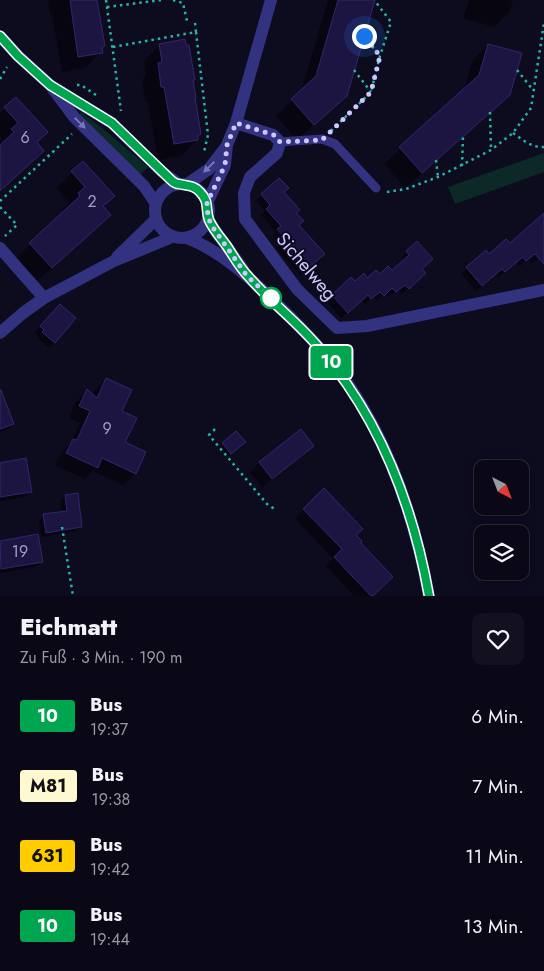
<!DOCTYPE html>
<html lang="de">
<head>
<meta charset="utf-8">
<style>
  :root { --surface:#0a0816; --page:#13111f; --text:#f1f3f6; --muted:#999aa1; --line:#2a2935 }
  body { margin:0; font-family:Jost,sans-serif; background:var(--page); color:var(--text); height:100vh; display:flex; flex-direction:column; font-size:19px; white-space:nowrap }
  * { box-sizing:border-box; margin:0 }
  p { font-size:16px; color:var(--muted) }
  .icon { flex:none; width:28px; height:28px; fill:none; stroke:currentColor; stroke-width:2; stroke-linecap:round; stroke-linejoin:round }
  .map { position:relative; height:596px; overflow:hidden }
  .side { display:flex; flex-direction:column; background:var(--surface); flex:1 }
  .side>* { flex:none }
  .badge { padding:0 10px; border-radius:4px; font-size:18px; line-height:32px }
  .needle { width:32px; rotate:138deg }
  .fabs { position:absolute; left:474px; top:460px; display:grid; gap:10px }
  .fabs a { display:grid; place-items:center; width:55px; height:55px; border-radius:10px; background:var(--surface); box-shadow:0 2px 8px #0003,0 0 0 1px var(--line); font-size:25px }
  .you { position:absolute; width:25px; height:25px; margin:-12px; border:4px solid #fff; border-radius:50%; background:#1a73e8; box-shadow:0 0 0 8px #1a73e833 }
  .map>.badge { position:absolute; translate:-50% -50%; box-shadow:0 0 0 2px #fff }
  .round { display:grid; place-items:center; flex:none; width:52px; height:52px; border-radius:10px; background:var(--page) }
  .headline { display:flex; align-items:center; justify-content:space-between; height:85px; padding:0 20px }
  h1 { font-size:24px; font-weight:800; line-height:38px }
  ul { padding:0; list-style:none }
  li { display:flex; align-items:center; gap:15px; height:70px; padding:0 20px }
  li div { flex:1 }
  li b { display:block; font-size:19px }
  li em { font-style:normal }
  li .badge { min-width:55px; font-weight:700; text-align:center }
  .map>svg:first-child { display:block }
</style>
</head>
<body>
<div class="map">
<svg width="544" height="596" viewBox="0 0 544 596">
  <rect width="100%" height="100%" fill="#0d0b1e"/>
  <path fill="#0d2927" d="M 81,112 L 101,127 L 148,167 L 140,175 L 79,115 Z
    M 544,153 L 544,172 L 455,204 L 448,187 Z"/>
  <path fill="#0007" d="M 48,0 L 97,0 L 104,46 L 101,48 L 101,52 L 85,68 L 62,72 L 52,14 L 50,15 Z
    M 120,0 L 149,0 L 120,5 Z
    M 328,0 L 374,0 L 329,111 L 297,140 L 276,116 L 301,92 Z
    M 469,0 L 513,0 L 510,11 L 494,27 L 463,18 Z
    M 160,45 L 192,81 L 197,140 L 181,156 L 158,160 L 148,102 L 145,102 L 142,80 L 146,76 L 144,61 Z
    M 488,45 L 492,111 L 405,188 L 384,164 L 464,91 L 472,61 Z
    M 5,108 L 35,143 L 0,191 L 0,142 L 2,139 L 0,136 L 0,114 Z
    M 83,163 L 102,207 L 93,231 L 35,283 L 14,260 L 64,212 L 62,210 L 69,203 L 56,188 Z
    M 279,179 L 283,192 L 295,213 L 298,226 L 317,259 L 300,275 L 276,248 L 280,245 L 272,236 L 276,232 L 261,215 L 265,211 L 256,201 Z
    M 544,214 L 544,252 L 532,263 L 528,259 L 520,266 L 516,262 L 499,277 L 495,274 L 476,291 L 461,274 L 485,252 L 489,256 L 510,245 Z
    M 407,252 L 421,269 L 418,279 L 402,294 L 398,290 L 389,297 L 386,293 L 377,301 L 373,297 L 365,304 L 361,300 L 341,318 L 327,301 L 333,295 L 355,283 L 392,272 L 404,261 L 401,258 Z
    M 54,311 L 55,342 L 49,348 L 38,339 L 39,337 L 35,333 Z
    M 106,379 L 120,412 L 123,443 L 144,453 L 135,474 L 123,485 L 93,471 L 85,479 L 55,465 L 62,452 L 70,444 L 80,423 L 69,418 L 75,403 L 87,391 L 93,396 L 95,391 Z
    M 0,389 L 13,424 L 7,430 L 0,432 Z
    M 301,431 L 313,446 L 304,455 L 262,487 L 250,472 L 259,463 Z
    M 236,433 L 244,442 L 228,456 L 220,447 Z
    M 0,464 L 31,491 L 25,497 L 0,501 Z
    M 324,490 L 355,535 L 372,596 L 354,596 L 326,566 L 333,559 L 295,518 Z
    M 65,496 L 81,526 L 76,531 L 41,537 L 39,520 L 44,516 L 62,513 L 60,501 Z
    M 37,535 L 42,561 L 36,567 L 0,573 L 0,542 Z"/>
  <path fill="#1d1541" stroke="#32266e" d="M 70,0 L 97,0 L 105,46 L 102,47 L 103,53 L 78,57 Z
    M 338,0 L 375,0 L 347,96 L 314,125 L 291,99 L 316,76 Z
    M 185,39 L 186,45 L 189,45 L 195,80 L 193,80 L 196,98 L 195,98 L 201,134 L 198,135 L 198,140 L 174,144 L 164,87 L 161,87 L 158,63 L 162,62 L 159,44 Z
    M 488,44 L 522,53 L 510,95 L 422,173 L 399,147 L 479,75 Z
    M 16,97 L 48,132 L 37,142 L 44,151 L 0,191 L 0,145 L 14,132 L 11,129 L 18,123 L 4,107 Z
    M 83,161 L 115,196 L 103,206 L 111,215 L 52,268 L 29,243 L 80,196 L 78,193 L 85,187 L 71,171 Z
    M 279,178 L 289,188 L 284,192 L 300,210 L 296,213 L 304,221 L 299,225 L 325,254 L 306,270 L 281,242 L 285,238 L 277,229 L 281,226 L 266,209 L 270,205 L 261,194 Z
    M 544,213 L 544,264 L 535,254 L 526,261 L 523,257 L 505,272 L 502,269 L 482,286 L 466,267 L 486,250 L 489,254 L 506,239 L 510,243 Z
    M 417,241 L 433,259 L 422,269 L 426,273 L 409,289 L 405,285 L 396,292 L 392,288 L 384,296 L 380,292 L 371,299 L 368,295 L 348,313 L 332,295 L 351,277 L 355,281 L 364,273 L 367,278 L 376,270 L 380,274 L 388,266 L 392,270 L 409,255 L 406,251 Z
    M 60,304 L 76,318 L 55,343 L 42,332 L 44,330 L 40,326 Z
    M 106,378 L 132,390 L 122,411 L 137,418 L 125,442 L 146,452 L 136,474 L 102,458 L 98,468 L 66,453 L 73,439 L 77,440 L 90,411 L 79,406 L 87,389 L 97,398 Z
    M 0,390 L 1,390 L 14,424 L 0,429 Z
    M 301,429 L 314,446 L 272,479 L 259,462 Z
    M 236,431 L 246,442 L 231,454 L 222,443 Z
    M 26,458 L 32,492 L 0,497 L 0,463 Z
    M 324,488 L 363,529 L 356,535 L 362,541 L 361,543 L 393,577 L 373,596 L 371,596 L 334,557 L 342,549 L 303,509 Z
    M 78,493 L 82,527 L 46,533 L 43,514 L 67,511 L 65,495 Z
    M 38,534 L 43,562 L 1,569 L 0,541 Z"/>
  <g fill="none" stroke-linecap="round" stroke-linejoin="round">
    <path stroke="#25b6aa" stroke-width="2.5" stroke-dasharray="2.5 4" stroke-linecap="butt" d="M 106,0 L 121,111
      M 173,0 L 183,3 L 187,21
      M 107,7 L 161,0
      M 196,32 L 208,135 L 204,152
      M 364,36 L 380,56
      M 113,47 L 196,32 L 195,23
      M 354,70 L 371,92
      M 517,70 L 533,90
      M 0,79 L 7,67
      M 77,85 L 81,85 L 96,95
      M 490,112 L 491,150
      M 331,131 L 371,92 L 380,56 L 391,22 L 375,1
      M 513,133 C 523,140 532,148 544,147
      M 436,160 L 438,177
      M 462,166 L 463,137
      M 387,192 L 406,189 L 438,177 L 491,150 L 513,133 L 531,108 L 544,23
      M 0,201 L 72,134
      M 0,207 L 17,225 L 5,236
      M 215,429 L 209,435 L 267,504 L 276,510
      M 62,527 L 73,596"/>
    <path stroke="#333281" stroke-width="9" d="M 280,142 L 322,139 L 335,144 L 376,188"/>
    <path stroke="#333281" stroke-width="12" d="M 236,123 L 273,135 L 280,142 L 277,153 L 250,177 L 244,193 L 245,219 L 297,289 L 337,328 L 367,326 L 544,290
      M 186,185 L 209,169 L 226,147
      M 207,203 L 225,165 L 227,145 L 236,123 L 271,0
      M 0,248 L 44,298
      M 117,257 L 156,219
      M 0,333 L 23,313 L 44,298 L 114,261 L 172,237"/>
    <path stroke="#333281" stroke-width="12" d="M 0,36 L 18,56 L 50,85 L 74,117 L 144,186 L 156,204
      M 56,89 L 112,123 L 161,171 L 179,184
      M155 211a27 27 0 1 1 54 0a27 27 0 1 1-54 0Z
      M 208,218 L 214,229 L 243,269
      M 187,238 C 217,249 247,275 270,297 C 293,319 315,341 335,366 C 386,433 414,514 429,596"/>
  </g>
  <defs><path id="oneway-solid" d="M-6-.8H1V-3.2L6.5 0L1 3.2V.8H-6Z" transform="scale(1.25)"/></defs>
  <g fill="#7876ba">
    <use href="#oneway-solid" transform="translate(80 123) rotate(45)"/>
    <use href="#oneway-solid" transform="translate(209 167) rotate(136)"/>
  </g>
  <g fill="none" stroke-linecap="round" stroke-linejoin="round">
    <defs>
      <path id="line" d="M 0,36 L 18,56 L 50,85 L 112,123 L 170,179 C 172,181 176,184 179,184 C 187,186 194,185 200,192 C 210,202 205,209 209,220 C 213,229 220,237 226,245 C 233,255 239,267 248,276 C 270,302 298,322 320,349 C 380,419 413,506 429,596"/>
    </defs>
    <use href="#line" stroke="#fff" stroke-width="11"/>
    <use href="#line" stroke="#00a54f" stroke-width="8"/>
    <path stroke="#cdc8ff" stroke-width="5" stroke-dasharray="0 9" d="M 271,298 L 247,276 L 214,229 L 208,218 L 207,203 L 225,165 L 227,145 L 236,123 L 274,135 L 280,142 L 322,140 L 371,92 L 380,56 L 364,36"/>
  </g>
  <circle fill="#fff" stroke="#00a54f" stroke-width="2.5" cx="271" cy="298" r="10"/>
  <g text-anchor="middle" stroke-width="4" stroke-linejoin="round" paint-order="stroke">
    <g font-size="16" fill="#a19bd0">
      <text x="25" y="143">6</text>
      <text x="92" y="207">2</text>
      <text x="107" y="434">9</text>
      <text x="20" y="557">19</text>
    </g>
    <g font-size="19" fill="#cdc8ff" stroke="#0d0b1e">
      <text transform="translate(307 266) rotate(50)" y="7">Sichelweg</text>
    </g>
  </g>
</svg>
<div class="fabs">
<a><svg class="needle" viewBox="-14 -14 28 28"><path d="M0-13l5 13h-10z" fill="#e53935"/><path d="M0 13l5-13h-10z" fill="#999aa1"/></svg></a>
<a><svg class="icon" aria-label="layers" viewBox="0 0 24 24"><path d="M12 4l9 5-9 5-9-5zM3 14l9 5 9-5"/></svg></a>
</div>
<div class="you" style="left:364px;top:36px"></div>
<b class="badge" style="left:331px;top:362px;background:#00a54f;color:#fff">10</b>
</div>
<section class="side">
<div class="headline"><div><h1>Eichmatt</h1><p>Zu Fuß · 3 Min. · 190 m</p></div><a class="round"><svg class="icon" aria-label="heart" viewBox="0 0 24 24"><path d="M12 20l-8-8c-3-5 5-10 8-4 3-6 11-1 8 4z"/></svg></a></div>
<ul>
<li><span class="badge" style="background:#00a54f;color:#fff">10</span><div><b>Bus</b><p>19:37</p></div><em>6 Min.</em></li>
<li><span class="badge" style="background:#fff9d1;color:#111">M81</span><div><b>Bus</b><p>19:38</p></div><em>7 Min.</em></li>
<li><span class="badge" style="background:#fc0;color:#111">631</span><div><b>Bus</b><p>19:42</p></div><em>11 Min.</em></li>
<li><span class="badge" style="background:#00a54f;color:#fff">10</span><div><b>Bus</b><p>19:44</p></div><em>13 Min.</em></li>
</ul>
</section>
</body>
</html>
